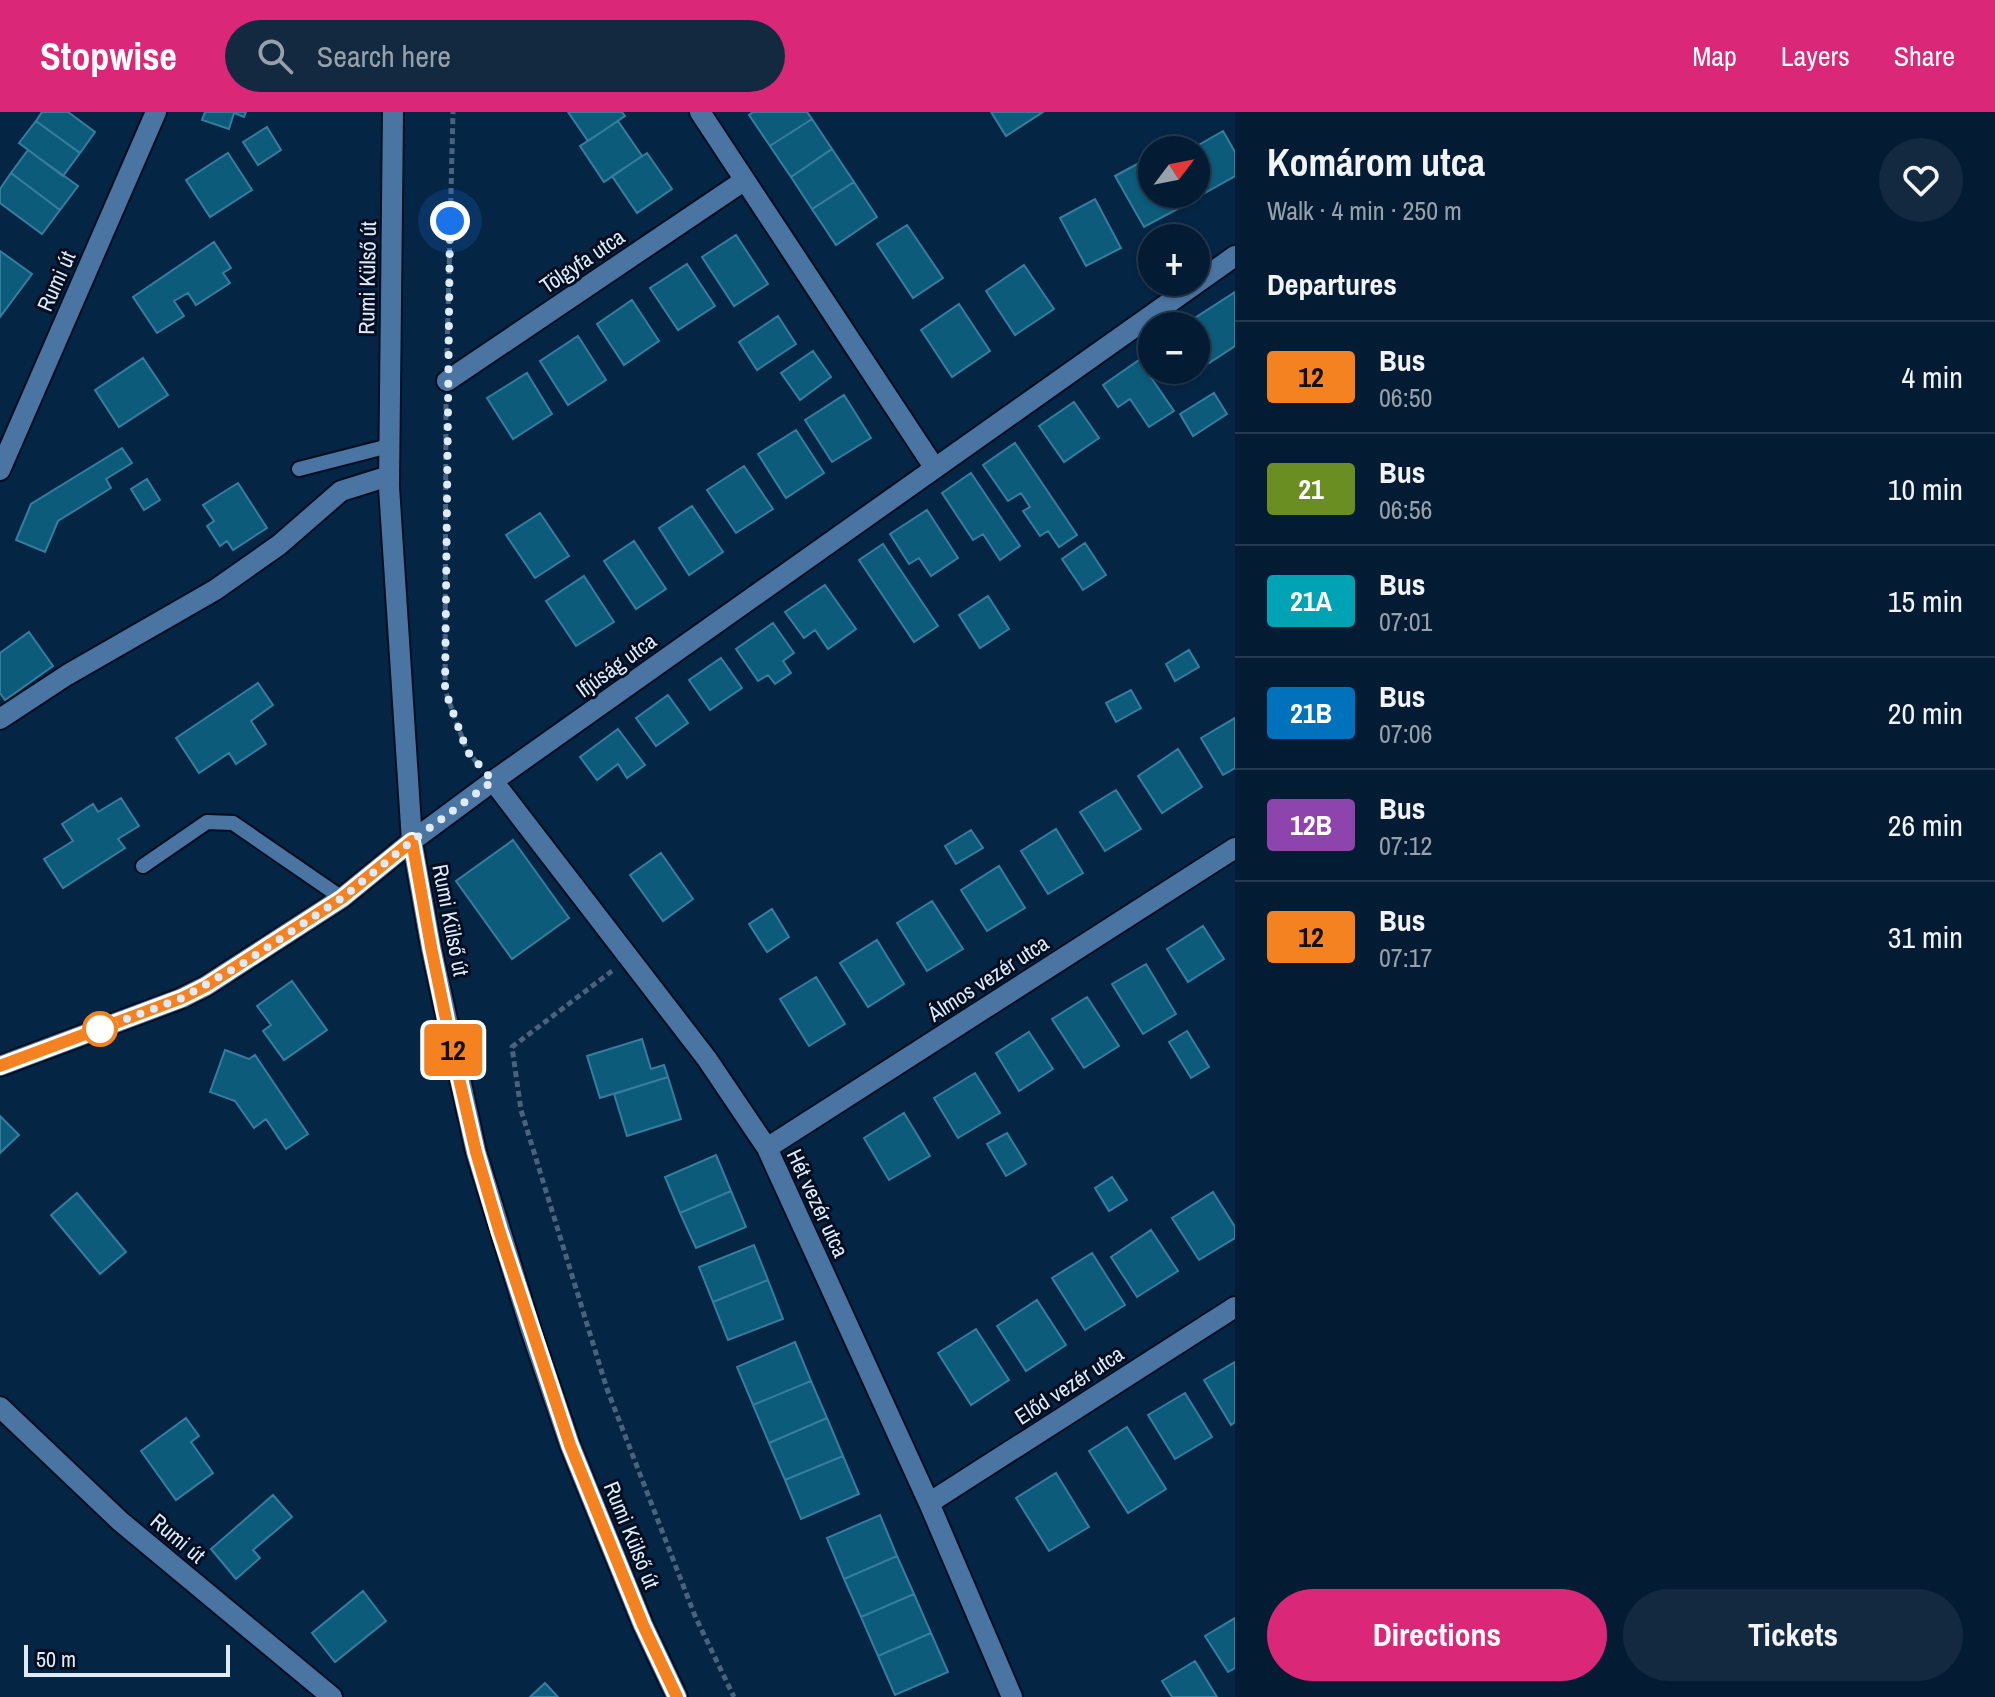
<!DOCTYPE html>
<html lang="en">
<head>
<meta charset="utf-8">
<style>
  :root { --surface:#041c33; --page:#12293f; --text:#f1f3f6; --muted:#97a1ac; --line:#253a4e; --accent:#db2777 }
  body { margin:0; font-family:"Archivo Narrow",sans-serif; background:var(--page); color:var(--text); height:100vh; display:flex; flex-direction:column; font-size:30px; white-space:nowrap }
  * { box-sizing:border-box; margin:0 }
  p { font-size:26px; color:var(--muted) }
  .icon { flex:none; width:44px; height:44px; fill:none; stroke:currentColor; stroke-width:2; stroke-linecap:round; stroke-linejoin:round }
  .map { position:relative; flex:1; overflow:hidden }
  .sheet { display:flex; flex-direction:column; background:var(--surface); width:760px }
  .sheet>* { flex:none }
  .badge { padding:0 16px; border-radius:6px; font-size:28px; line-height:52px }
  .needle { width:52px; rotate:58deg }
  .buttons { position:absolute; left:1138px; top:24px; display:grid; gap:16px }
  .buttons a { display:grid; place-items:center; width:72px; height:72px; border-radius:50%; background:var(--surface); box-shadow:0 2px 6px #0004,0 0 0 2px var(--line); font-size:40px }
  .scale { position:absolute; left:24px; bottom:20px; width:206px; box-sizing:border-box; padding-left:8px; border:4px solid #deebfb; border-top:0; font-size:22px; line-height:28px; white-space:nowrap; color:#deebfb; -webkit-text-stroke:6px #010e1f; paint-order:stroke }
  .you { position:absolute; width:40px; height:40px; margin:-20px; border:6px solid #fff; border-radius:50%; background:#1a73e8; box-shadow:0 0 0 12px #1a73e833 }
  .map>.badge { position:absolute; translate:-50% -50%; box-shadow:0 0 0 4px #fff }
  h2 { padding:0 32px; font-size:30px; line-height:72px }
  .round { display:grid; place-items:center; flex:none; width:84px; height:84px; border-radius:42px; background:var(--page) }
  .head { display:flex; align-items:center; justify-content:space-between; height:136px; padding:0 32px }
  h1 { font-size:38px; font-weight:700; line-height:60px }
  .cta { display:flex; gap:16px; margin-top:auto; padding:16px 32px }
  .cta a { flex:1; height:92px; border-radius:48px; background:var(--accent); color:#fff; font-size:32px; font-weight:700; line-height:92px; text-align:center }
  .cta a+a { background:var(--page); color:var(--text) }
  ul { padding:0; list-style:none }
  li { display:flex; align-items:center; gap:24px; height:112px; padding:0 32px; border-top:2px solid var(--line) }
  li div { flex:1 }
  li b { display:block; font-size:30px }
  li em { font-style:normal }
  li .badge { min-width:88px; font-weight:700; text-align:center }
  header { display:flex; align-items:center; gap:48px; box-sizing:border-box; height:112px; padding:0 40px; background:var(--accent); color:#fff }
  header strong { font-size:38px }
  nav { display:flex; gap:44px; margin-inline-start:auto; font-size:28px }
  .search { width:560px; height:72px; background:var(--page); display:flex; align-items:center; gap:20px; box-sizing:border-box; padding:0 28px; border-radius:44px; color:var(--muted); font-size:30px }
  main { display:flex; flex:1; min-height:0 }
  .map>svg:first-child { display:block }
</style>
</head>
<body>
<header>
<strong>Stopwise</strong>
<div class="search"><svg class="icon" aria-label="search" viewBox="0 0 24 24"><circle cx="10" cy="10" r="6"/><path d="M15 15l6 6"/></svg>Search here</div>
<nav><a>Map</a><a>Layers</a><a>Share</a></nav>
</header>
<main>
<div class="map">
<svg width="1235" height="1585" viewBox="0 0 1235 1585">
  <rect width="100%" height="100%" fill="#052544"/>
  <path fill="#0c5b7a" stroke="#377d9d" stroke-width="2" d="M 42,0 L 68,0 L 95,20 L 80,41 L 36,9 Z
    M 205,0 L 246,0 L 244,5 L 234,1 L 229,17 L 202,8 Z
    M 568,0 L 622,0 L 625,4 L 588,29 Z
    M 753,0 L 807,0 L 812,7 L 770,34 L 749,3 Z
    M 991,0 L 1043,0 L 1006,24 Z
    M 812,7 L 832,37 L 791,65 L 770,34 Z
    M 36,9 L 80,41 L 63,64 L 19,31 Z
    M 618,9 L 642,44 L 604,70 L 580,34 Z
    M 267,15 L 281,38 L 258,53 L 243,30 Z
    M 1223,19 L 1235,40 L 1235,64 L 1205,81 L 1196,65 L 1196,38 L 1190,38 Z
    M 832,37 L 854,70 L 812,97 L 791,65 Z
    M 28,38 L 78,74 L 60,98 L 11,61 Z
    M 228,41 L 252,78 L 210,105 L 186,68 Z
    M 647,41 L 672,77 L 637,101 L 612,64 Z
    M 1152,44 L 1152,82 L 1179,82 L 1185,93 L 1144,115 L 1115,64 Z
    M 11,61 L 60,98 L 42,122 L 0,91 L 0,77 Z
    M 854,70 L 877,105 L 836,133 L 812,97 Z
    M 1095,87 L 1121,136 L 1086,154 L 1060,106 Z
    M 907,113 L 943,166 L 913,186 L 877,132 Z
    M 736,123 L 768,172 L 734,194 L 702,145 Z
    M 214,130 L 231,156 L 223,161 L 230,171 L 196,193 L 188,181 L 174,189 L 184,204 L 157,221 L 133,185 Z
    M 0,139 L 32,162 L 0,205 Z
    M 687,152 L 715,194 L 678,218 L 650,176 Z
    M 1024,153 L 1054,197 L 1015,223 L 986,179 Z
    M 1235,180 L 1235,234 L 1209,251 L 1196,231 L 1196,214 L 1184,213 Z
    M 632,188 L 659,229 L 624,253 L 597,212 Z
    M 959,192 L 990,239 L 952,265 L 921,218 Z
    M 778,204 L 796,232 L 757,258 L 739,230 Z
    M 578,224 L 606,268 L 568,293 L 540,249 Z
    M 813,239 L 831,265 L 800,288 L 781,261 Z
    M 143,246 L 168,283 L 119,315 L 95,278 Z
    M 1139,248 L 1174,299 L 1149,315 L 1130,287 L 1118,295 L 1103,273 Z
    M 527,261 L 552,302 L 513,327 L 487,286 Z
    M 1214,281 L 1227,302 L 1193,324 L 1180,302 Z
    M 844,283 L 871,326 L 832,350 L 805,308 Z
    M 1074,290 L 1099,326 L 1064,350 L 1039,314 Z
    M 796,318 L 824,361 L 786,386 L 758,342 Z
    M 1015,331 L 1077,423 L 1059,435 L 1048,419 L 1040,424 L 1023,399 L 1030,395 L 1021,381 L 1008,389 L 983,353 Z
    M 122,336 L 132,351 L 106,367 L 111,376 L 58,409 L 45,440 L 16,428 L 31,392 Z
    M 744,354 L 773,397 L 736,421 L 707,378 Z
    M 971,361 L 1020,434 L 1000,448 L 983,422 L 973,428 L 942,381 Z
    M 147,367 L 160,388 L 144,398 L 131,377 Z
    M 238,371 L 267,416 L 233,438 L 227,429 L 220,434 L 207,414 L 214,409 L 203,393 Z
    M 692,394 L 723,440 L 689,463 L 659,416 Z
    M 927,398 L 958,446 L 931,464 L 919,446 L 909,452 L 890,422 Z
    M 540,401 L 569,444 L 535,466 L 506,423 Z
    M 634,429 L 666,477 L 636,497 L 604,449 Z
    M 1085,431 L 1106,463 L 1083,478 L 1062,447 Z
    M 883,432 L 938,514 L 914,530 L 859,448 Z
    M 584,464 L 614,510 L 576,534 L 546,489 Z
    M 825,473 L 856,517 L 828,537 L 815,518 L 804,526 L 785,500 Z
    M 988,484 L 1009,517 L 980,536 L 959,503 Z
    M 773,511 L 794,541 L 783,549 L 791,561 L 775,572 L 768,563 L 758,569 L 736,537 Z
    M 29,520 L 53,554 L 5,588 L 0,581 L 0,541 Z
    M 1189,538 L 1199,555 L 1175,569 L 1166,552 Z
    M 721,546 L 742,576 L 710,598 L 689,568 Z
    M 258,571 L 273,593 L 251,609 L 266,632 L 236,652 L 229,641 L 199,661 L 176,626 Z
    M 1131,578 L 1141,596 L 1116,610 L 1106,591 Z
    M 668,583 L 688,611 L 656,634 L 636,606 Z
    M 1235,606 L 1235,656 L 1223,663 L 1201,626 Z
    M 618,617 L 645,653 L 627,666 L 618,652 L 597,668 L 580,645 Z
    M 1178,637 L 1202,675 L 1162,701 L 1138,664 Z
    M 1116,678 L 1141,717 L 1105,739 L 1080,700 Z
    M 121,686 L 139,714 L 118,727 L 125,736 L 63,776 L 44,747 L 73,729 L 62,712 L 93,692 L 98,700 Z
    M 1056,717 L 1083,761 L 1048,782 L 1021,739 Z
    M 971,718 L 983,736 L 956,752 L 945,734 Z
    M 513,728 L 569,806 L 512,847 L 456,769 Z
    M 661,741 L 693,787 L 663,809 L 630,763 Z
    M 999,754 L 1025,796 L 987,819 L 961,778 Z
    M 932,789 L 963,837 L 927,859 L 897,811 Z
    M 772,797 L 789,825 L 767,840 L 749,812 Z
    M 1203,814 L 1224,847 L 1188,870 L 1167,837 Z
    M 877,828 L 904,872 L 868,895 L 840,851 Z
    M 1146,852 L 1176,902 L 1143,922 L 1112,872 Z
    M 816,865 L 845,912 L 809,934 L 780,887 Z
    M 292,869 L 327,918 L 284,948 L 263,919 L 271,913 L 257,894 Z
    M 1087,885 L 1119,934 L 1084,956 L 1052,907 Z
    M 1187,919 L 1209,955 L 1191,966 L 1169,930 Z
    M 1029,920 L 1053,957 L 1019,979 L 996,941 Z
    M 642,927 L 651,957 L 664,953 L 668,965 L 600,986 L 587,944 Z
    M 225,938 L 249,947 L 255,943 L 308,1022 L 286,1037 L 266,1007 L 254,1016 L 235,989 L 210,980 Z
    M 975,961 L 1000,1001 L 958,1026 L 934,986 Z
    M 668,965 L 681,1007 L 627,1024 L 614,982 Z
    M 904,1001 L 930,1044 L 889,1068 L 864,1026 Z
    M 0,1004 L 19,1023 L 0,1041 Z
    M 1007,1021 L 1026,1052 L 1006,1064 L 987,1032 Z
    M 716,1043 L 731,1079 L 680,1101 L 665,1065 Z
    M 1112,1065 L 1127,1088 L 1109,1099 L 1095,1076 Z
    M 731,1079 L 746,1115 L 696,1136 L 680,1101 Z
    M 1213,1080 L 1235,1115 L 1235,1126 L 1199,1148 L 1172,1106 Z
    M 77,1081 L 126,1140 L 100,1162 L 51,1103 Z
    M 1151,1118 L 1178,1159 L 1137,1185 L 1111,1145 Z
    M 754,1133 L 768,1168 L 713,1190 L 699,1155 Z
    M 1092,1141 L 1125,1193 L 1085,1218 L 1052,1166 Z
    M 768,1168 L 783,1207 L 728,1228 L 713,1190 Z
    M 1037,1188 L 1066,1233 L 1026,1259 L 997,1214 Z
    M 976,1217 L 1009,1268 L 971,1293 L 938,1241 Z
    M 795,1230 L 811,1269 L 753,1293 L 737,1255 Z
    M 1235,1250 L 1235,1310 L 1231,1313 L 1204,1268 Z
    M 811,1269 L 827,1306 L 769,1331 L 753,1293 Z
    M 1185,1281 L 1212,1325 L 1175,1347 L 1148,1303 Z
    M 186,1306 L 199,1324 L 191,1330 L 213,1361 L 176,1388 L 141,1339 Z
    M 827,1306 L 843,1344 L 785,1368 L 769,1331 Z
    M 1127,1315 L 1166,1377 L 1128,1401 L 1089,1339 Z
    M 843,1344 L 859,1382 L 801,1407 L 785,1368 Z
    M 1056,1361 L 1089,1415 L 1049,1439 L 1016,1386 Z
    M 273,1383 L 292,1405 L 253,1438 L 260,1446 L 236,1467 L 211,1437 Z
    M 880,1403 L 897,1444 L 844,1467 L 827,1426 Z
    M 897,1444 L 914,1482 L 861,1505 L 844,1467 Z
    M 363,1479 L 386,1509 L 335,1550 L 312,1521 Z
    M 914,1482 L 931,1521 L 878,1544 L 861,1505 Z
    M 1235,1506 L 1235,1556 L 1228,1560 L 1205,1524 Z
    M 931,1521 L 948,1560 L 895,1583 L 878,1544 Z
    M 1195,1549 L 1217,1585 L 1172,1585 L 1162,1569 Z
    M 545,1571 L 558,1585 L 530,1585 Z"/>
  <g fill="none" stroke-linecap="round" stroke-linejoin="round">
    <defs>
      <path id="service" d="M 299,357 L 389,334
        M 143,754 L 207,710 L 233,711 L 342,786"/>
      <path id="pedestrian" d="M 0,607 L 67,563 L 215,478 L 279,433 L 341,379 L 389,364"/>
      <path id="minor" d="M 700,0 L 934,355
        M 447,269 L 745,68
        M 0,358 L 156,0
        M 493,669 L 707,947 L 767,1036 L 929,1391 L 1012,1585
        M 0,954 L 182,886 L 206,874 L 342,786 L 412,729 L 493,669 L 1235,144
        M 767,1036 L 1235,736
        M 0,1295 L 120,1409 L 332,1585
        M 929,1391 L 1235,1195"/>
      <path id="tertiary" d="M 393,0 L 389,375 L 412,729 L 431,835 L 476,1040 L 531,1218 L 570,1333 L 643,1513 L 677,1585"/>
    </defs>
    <use href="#service" stroke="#000e22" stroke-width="18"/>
    <use href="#pedestrian" stroke="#000e22" stroke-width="24"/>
    <use href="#minor" stroke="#000e22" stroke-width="24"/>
    <use href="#tertiary" stroke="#000e22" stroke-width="24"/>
    <path stroke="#49637e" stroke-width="5" stroke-dasharray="6 4" stroke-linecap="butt" d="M 447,242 L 453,0
      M 446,292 L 445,578 L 467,639 L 479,653
      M 612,859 L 512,935 L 521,998 L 607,1277 L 695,1504 L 734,1585"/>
    <use href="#service" stroke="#4a75a2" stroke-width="14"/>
    <use href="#pedestrian" stroke="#4a75a2" stroke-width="20"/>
    <use href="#minor" stroke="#4a75a2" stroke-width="20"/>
    <use href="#tertiary" stroke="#4a75a2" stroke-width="20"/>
  </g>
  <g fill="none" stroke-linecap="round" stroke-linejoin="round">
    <defs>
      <path id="line" d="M 0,954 L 182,886 L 206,874 L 342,786 L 412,729 L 431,835 L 452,936 L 476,1040 L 499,1118 L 570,1333 L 643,1513 L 677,1585"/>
    </defs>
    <use href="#line" stroke="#fff" stroke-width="18"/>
    <use href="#line" stroke="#f58220" stroke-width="12"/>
    <path stroke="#deebfb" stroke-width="8" stroke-dasharray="0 14.4" d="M 100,917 L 182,886 L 242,852 L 342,786 L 412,729 L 493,669 L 467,639 L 445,578 L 450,109"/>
  </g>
  <circle fill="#fff" stroke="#f58220" stroke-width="4" cx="100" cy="917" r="16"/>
  <g text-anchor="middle" stroke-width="6" stroke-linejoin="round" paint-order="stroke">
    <g font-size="22" fill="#deebfb" stroke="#010e1f">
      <text transform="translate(582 149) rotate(-34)" y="8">Tölgyfa utca</text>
      <text transform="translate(367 166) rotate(-89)" y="8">Rumi Külső út</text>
      <text transform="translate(56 169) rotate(-66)" y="8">Rumi út</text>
      <text transform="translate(616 553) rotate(-36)" y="8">Ifjúság utca</text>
      <text transform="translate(451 808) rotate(79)" y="8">Rumi Külső út</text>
      <text transform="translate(988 866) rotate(-33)" y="8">Álmos vezér utca</text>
      <text transform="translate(818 1091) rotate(65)" y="8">Hét vezér utca</text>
      <text transform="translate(1069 1273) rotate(-33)" y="8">Előd vezér utca</text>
      <text transform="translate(632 1423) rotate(68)" y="8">Rumi Külső út</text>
      <text transform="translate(178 1426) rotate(40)" y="8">Rumi út</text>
    </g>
  </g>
</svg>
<div class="buttons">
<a><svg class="needle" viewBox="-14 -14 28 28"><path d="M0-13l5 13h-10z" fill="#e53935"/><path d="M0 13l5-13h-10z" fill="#97a1ac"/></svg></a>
<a>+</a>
<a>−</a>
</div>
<div class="scale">50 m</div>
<div class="you" style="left:450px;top:109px"></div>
<b class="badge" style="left:453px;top:938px;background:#f58220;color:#111">12</b>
</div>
<section class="sheet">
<div class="head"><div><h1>Komárom utca</h1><p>Walk · 4 min · 250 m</p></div><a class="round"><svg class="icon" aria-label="heart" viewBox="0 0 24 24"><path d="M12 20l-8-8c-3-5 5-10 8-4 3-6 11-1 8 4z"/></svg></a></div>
<h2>Departures</h2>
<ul>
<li><span class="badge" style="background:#f58220;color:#111">12</span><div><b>Bus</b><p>06:50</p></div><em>4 min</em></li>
<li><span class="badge" style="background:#6b8e23;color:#fff">21</span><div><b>Bus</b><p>06:56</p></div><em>10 min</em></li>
<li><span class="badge" style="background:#00a3b4;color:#fff">21A</span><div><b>Bus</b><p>07:01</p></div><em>15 min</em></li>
<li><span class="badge" style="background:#0072bc;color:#fff">21B</span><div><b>Bus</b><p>07:06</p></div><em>20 min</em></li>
<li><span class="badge" style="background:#8e44ad;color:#fff">12B</span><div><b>Bus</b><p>07:12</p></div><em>26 min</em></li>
<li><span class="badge" style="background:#f58220;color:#111">12</span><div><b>Bus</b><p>07:17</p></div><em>31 min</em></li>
</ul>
<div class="cta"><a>Directions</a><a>Tickets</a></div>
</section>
</main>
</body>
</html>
